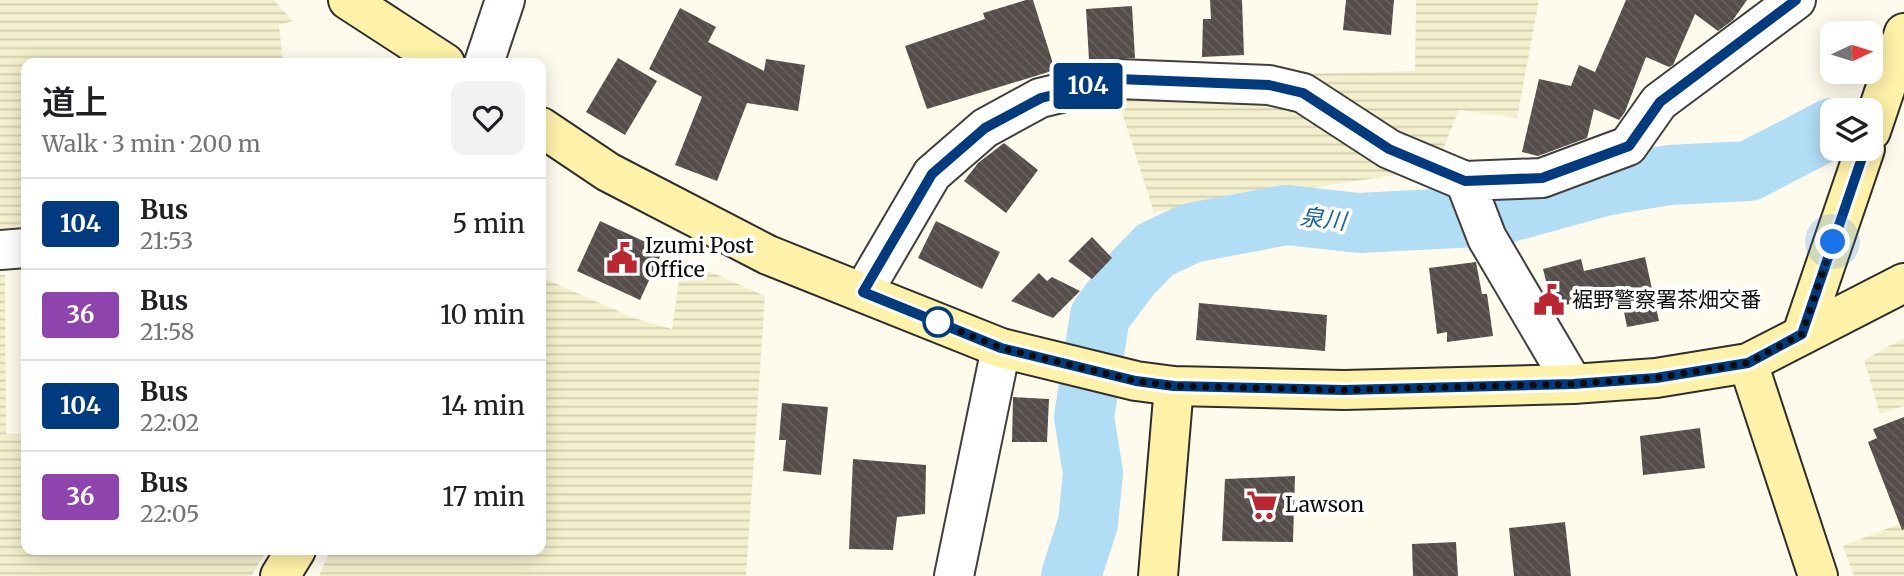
<!DOCTYPE html>
<html lang="en">
<head>
<meta charset="utf-8">
<style>
  :root { --surface:#fff; --page:#f2f2f2; --text:#202124; --muted:#757577; --line:#e0e0e0 }
  body { margin:0; font-family:Merriweather,"Noto Sans JP",serif; background:var(--page); color:var(--text); height:100vh; display:flex; flex-direction:column; font-size:26px; white-space:nowrap }
  * { box-sizing:border-box; margin:0 }
  p { font-size:23px; color:var(--muted) }
  .icon { flex:none; width:38px; height:38px; fill:none; stroke:currentColor; stroke-width:2; stroke-linecap:round; stroke-linejoin:round }
  .map { position:relative; flex:1; overflow:hidden }
  .side { position:absolute; left:21px; top:58px; width:525px; height:497px; display:flex; flex-direction:column; background:var(--surface); border-radius:14px; box-shadow:0 4px 18px #0003 }
  .side>* { flex:none }
  .badge { padding:0 14px; border-radius:5px; font-size:24px; line-height:46px }
  .needle { width:46px; rotate:86deg }
  .tools { position:absolute; left:1820px; top:21px; display:grid; gap:14px }
  .tools a { display:grid; place-items:center; width:63px; height:63px; border-radius:14px; background:var(--surface); box-shadow:0 4px 18px #0003; font-size:35px }
  .you { position:absolute; width:35px; height:35px; margin:-18px; border:5px solid #fff; border-radius:50%; background:#1a73e8; box-shadow:0 0 0 10px #1a73e833 }
  .map>.badge { position:absolute; translate:-50% -50%; box-shadow:0 0 0 4px #fff }
  .round { display:grid; place-items:center; flex:none; width:74px; height:74px; border-radius:14px; background:var(--page) }
  .headline { display:flex; align-items:center; justify-content:space-between; height:119px; padding:0 21px }
  h1 { font-size:33px; font-weight:600; line-height:52px }
  ul { padding:0; list-style:none }
  li { display:flex; align-items:center; gap:21px; height:91px; padding:0 21px; border-top:2px solid var(--line) }
  li div { flex:1 }
  li b { display:block; font-size:26px }
  li em { font-style:normal }
  li .badge { min-width:77px; font-weight:700; text-align:center }
  .map>svg:first-child { display:block }
</style>
</head>
<body>
<div class="map">
<svg width="1904" height="576" viewBox="0 0 1904 576">
  <defs>
    <pattern id="farmland-rules" width="6" height="5" patternUnits="userSpaceOnUse" patternTransform="scale(1.75)"><rect width="6" height="5" fill="#f4f0cd"/><path d="M0 2.5h6" fill="none" stroke="#d0cdaf"/></pattern>
    <pattern id="building-back-hatch" width="6" height="6" patternUnits="userSpaceOnUse" patternTransform="scale(1.75)"><rect width="6" height="6" fill="#554d49"/><path d="M-1 5l2 2M0 0l6 6M5-1l2 2" fill="none" stroke="#68625f"/></pattern>
  </defs>
  <rect width="100%" height="100%" fill="#fffbec"/>
  <path fill="url(#farmland-rules)" d="M 0,0 L 274,0 L 293,21 L 279,25 L 283,63 L 26,63 L 26,232 L 0,234 Z
    M 1416,0 L 1539,0 L 1517,118 L 1459,110 L 1435,169 L 1154,212 L 1116,94 L 1302,74 L 1415,71 Z
    M 682,259 L 765,296 L 746,576 L 319,576 L 330,550 L 541,550 L 541,277 L 634,318 L 672,329 Z
    M 0,275 L 5,275 L 6,434 L 26,434 L 26,550 L 267,550 L 251,576 L 0,576 Z
    M 1904,338 L 1904,406 L 1880,414 L 1864,360 Z
    M 1904,522 L 1904,576 L 1854,576 L 1843,546 Z"/>
  <g fill="none" stroke-linecap="round" stroke-linejoin="round">
    <path stroke="#b1ddf5" stroke-width="60" d="M 1071,576 L 1088,523 L 1093,473 L 1084,417 L 1100,316 L 1129,277 L 1155,250 L 1191,233 L 1286,215 L 1359,223 L 1495,216 L 1604,186 L 1669,175 L 1749,171 L 1832,128"/>
  </g>
  <path fill="url(#building-back-hatch)" d="M 1026,0 L 1033,0 L 1055,70 L 927,109 L 905,46 L 985,19 L 983,13 Z
    M 1210,0 L 1242,0 L 1244,55 L 1202,57 L 1203,19 L 1211,19 Z
    M 1346,0 L 1394,0 L 1391,35 L 1343,30 Z
    M 1626,0 L 1747,0 L 1733,20 L 1718,31 L 1695,14 L 1673,65 L 1669,67 L 1646,57 L 1625,112 L 1619,120 L 1594,109 L 1587,138 L 1538,156 L 1522,152 L 1539,79 L 1571,86 L 1579,65 L 1595,72 Z
    M 1132,6 L 1135,58 L 1089,60 L 1086,9 Z
    M 680,8 L 716,27 L 708,42 L 764,71 L 766,59 L 805,65 L 798,111 L 747,103 L 717,181 L 675,165 L 702,97 L 649,69 Z
    M 618,58 L 657,81 L 625,135 L 586,112 Z
    M 1004,143 L 1038,170 L 1006,213 L 964,181 L 978,163 Z
    M 600,221 L 663,250 L 640,300 L 577,271 Z
    M 936,221 L 1000,252 L 982,289 L 918,258 Z
    M 1092,237 L 1112,258 L 1092,279 L 1068,261 Z
    M 1645,257 L 1659,321 L 1627,327 L 1622,302 L 1612,304 L 1609,294 L 1554,308 L 1552,305 L 1543,269 L 1581,259 L 1584,271 Z
    M 1476,262 L 1482,294 L 1487,294 L 1493,336 L 1447,342 L 1447,332 L 1437,334 L 1429,268 Z
    M 1039,273 L 1047,281 L 1052,277 L 1080,291 L 1053,318 L 1011,301 Z
    M 1199,303 L 1327,315 L 1325,351 L 1196,340 Z
    M 1013,397 L 1049,399 L 1047,442 L 1012,442 Z
    M 782,403 L 828,407 L 821,475 L 783,471 L 786,440 L 779,440 Z
    M 1904,417 L 1904,529 L 1902,530 L 1868,442 L 1877,438 L 1873,429 Z
    M 1700,428 L 1705,468 L 1643,475 L 1640,436 Z
    M 853,459 L 926,465 L 925,514 L 897,517 L 893,550 L 849,549 Z
    M 1295,476 L 1293,542 L 1222,541 L 1225,479 Z
    M 1565,522 L 1571,576 L 1514,576 L 1509,528 Z
    M 1456,542 L 1458,576 L 1413,576 L 1412,544 Z"/>
  <g fill="none" stroke-linecap="round" stroke-linejoin="round">
    <defs>
      <path id="street" d="M 484,63 L 505,0
        M 1465,181 L 1487,238 L 1573,384
        M 0,250 L 26,248
        M 863,292 L 932,174 L 985,128 L 1040,98 L 1118,79 L 1269,85 L 1303,93 L 1389,149 L 1465,181 L 1542,178 L 1628,146 L 1659,102 L 1796,0
        M 954,576 L 1001,348"/>
      <path id="secondary" d="M 348,0 L 445,63
        M 541,127 L 608,172 L 768,255 L 1001,348 L 1136,381 L 1174,386 L 1344,390 L 1573,384 L 1656,378 L 1748,363 L 1904,283
        M 1871,131 L 1904,33
        M 1802,334 L 1865,149
        M 1748,363 L 1818,576
        M 280,576 L 296,550
        M 1158,576 L 1174,386"/>
    </defs>
    <use href="#street" stroke="#3f3f3f" stroke-width="42"/>
    <use href="#secondary" stroke="#2e2e2e" stroke-width="42"/>
    <use href="#street" stroke="#fff" stroke-width="38"/>
    <use href="#secondary" stroke="#fef2a8" stroke-width="38"/>
  </g>
  <g fill="none" stroke-linecap="round" stroke-linejoin="round">
    <defs>
      <path id="line" d="M 1796,0 L 1660,102 L 1629,146 L 1542,178 L 1465,181 L 1389,149 L 1303,93 L 1269,85 L 1118,79 L 1041,98 L 985,128 L 932,174 L 863,292 L 1001,348 L 1136,381 L 1174,386 L 1344,390 L 1573,384 L 1656,378 L 1748,363 L 1802,334 L 1865,149"/>
    </defs>
    <use href="#line" stroke="#fff" stroke-width="16"/>
    <use href="#line" stroke="#003b80" stroke-width="10"/>
    <path stroke="#0c0c0c" stroke-width="7" stroke-dasharray="0 12.6" d="M 938,322 L 932,320 L 1001,348 L 1136,381 L 1174,386 L 1344,390 L 1573,384 L 1656,378 L 1748,363 L 1802,334 L 1833,242"/>
  </g>
  <defs>
    <symbol id="civic-bare" viewBox="-9 -9 18 18"><path d="M-.6-6.5H3V-4.5H.6V-3L4-1V1h2V6H-6V1h2V-1L-.6-3ZM-1.2 2.5V6h2.4V2.5Z" fill="#bb2631" stroke="#fff" stroke-width="2.5" paint-order="stroke"/></symbol>
    <symbol id="supermarket-bare" viewBox="-9 -9 18 18"><path d="M-6-5.5h2.5l.6 2H6L4.5 2H-2.5L-4.4-4H-6ZM-1.5 3.2a1.3 1.3 0 1 0 .1 0ZM3 3.2a1.3 1.3 0 1 0 .1 0Z" fill="#bb2631" stroke="#fff" stroke-width="2.5" paint-order="stroke"/></symbol>
  </defs>
  <g fill-rule="evenodd">
    <use href="#civic-bare" x="600" y="236" width="44" height="44"/>
    <use href="#civic-bare" x="1527" y="278" width="44" height="44"/>
    <use href="#supermarket-bare" x="1240" y="483" width="44" height="44"/>
  </g>
  <circle fill="#fff" stroke="#003b80" stroke-width="3.5" cx="938" cy="322" r="14"/>
  <g text-anchor="middle" stroke-width="7" stroke-linejoin="round" paint-order="stroke">
    <g font-size="21" fill="#0c0c0c" stroke="#fff" text-anchor="start">
      <text x="645" y="253">Izumi Post<tspan x="645" dy="24">Office</tspan></text>
      <text x="1572" y="307">裾野警察署茶畑交番</text>
      <text x="1285" y="512">Lawson</text>
    </g>
    <g font-size="23" font-style="italic" fill="#17659c" stroke="#fff">
      <text transform="translate(1323 219) rotate(6)" y="8">泉川</text>
    </g>
  </g>
</svg>
<div class="tools">
<a><svg class="needle" viewBox="-14 -14 28 28"><path d="M0-13l5 13h-10z" fill="#e53935"/><path d="M0 13l5-13h-10z" fill="#757577"/></svg></a>
<a><svg class="icon" aria-label="layers" viewBox="0 0 24 24"><path d="M12 4l9 5-9 5-9-5zM3 14l9 5 9-5"/></svg></a>
</div>
<div class="you" style="left:1833px;top:242px"></div>
<b class="badge" style="left:1088px;top:86px;background:#003b80;color:#fff">104</b>
<section class="side">
<div class="headline"><div><h1>道上</h1><p>Walk · 3 min · 200 m</p></div><a class="round"><svg class="icon" aria-label="heart" viewBox="0 0 24 24"><path d="M12 20l-8-8c-3-5 5-10 8-4 3-6 11-1 8 4z"/></svg></a></div>
<ul>
<li><span class="badge" style="background:#003b80;color:#fff">104</span><div><b>Bus</b><p>21:53</p></div><em>5 min</em></li>
<li><span class="badge" style="background:#8e44ad;color:#fff">36</span><div><b>Bus</b><p>21:58</p></div><em>10 min</em></li>
<li><span class="badge" style="background:#003b80;color:#fff">104</span><div><b>Bus</b><p>22:02</p></div><em>14 min</em></li>
<li><span class="badge" style="background:#8e44ad;color:#fff">36</span><div><b>Bus</b><p>22:05</p></div><em>17 min</em></li>
</ul>
</section>
</div>
</body>
</html>
